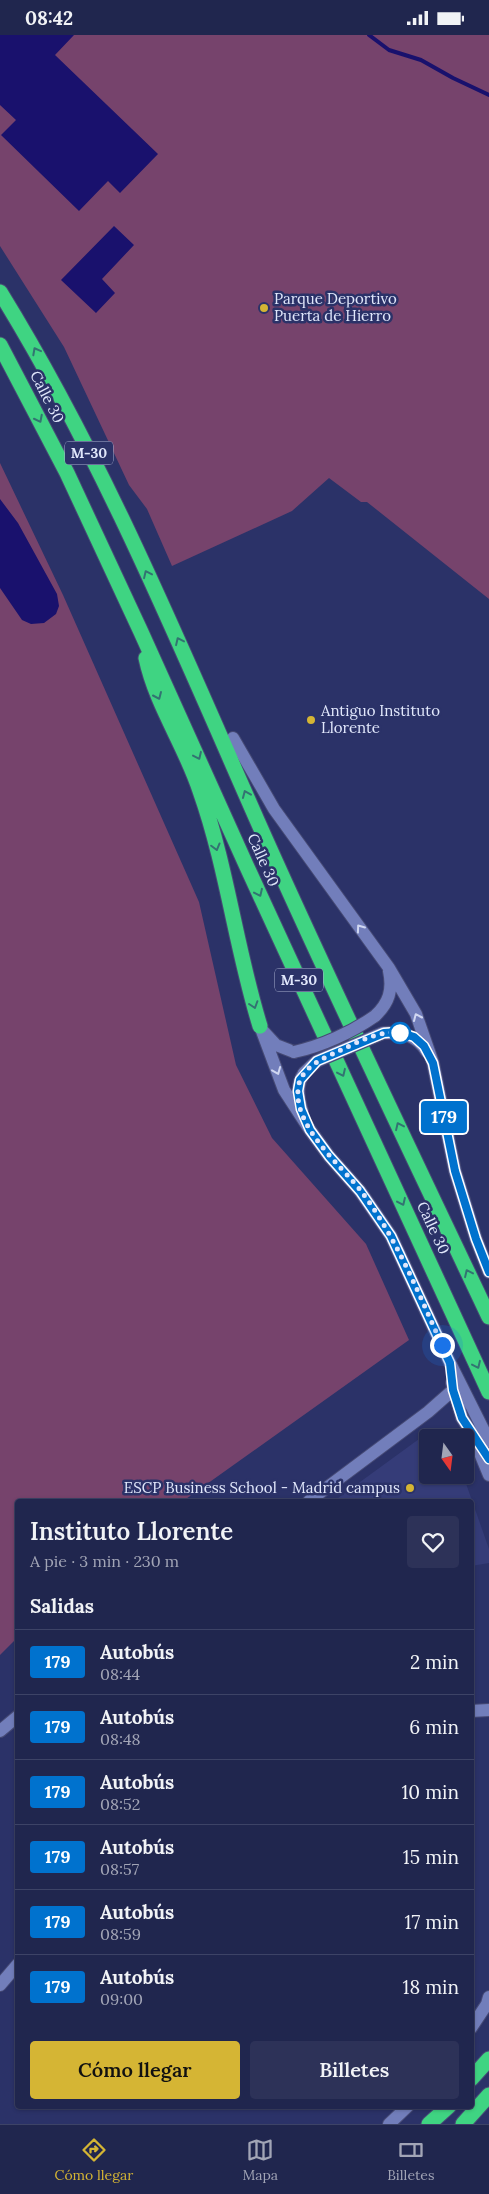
<!DOCTYPE html>
<html lang="es">
<head>
<meta charset="utf-8">
<style>
  :root { --surface:#20264e; --page:#2d3258; --text:#f1f3f6; --muted:#a2a5b6; --line:#3d4366; --accent:#d5b534 }
  body { margin:0; font-family:Lora,serif; background:var(--page); color:var(--text); height:100vh; display:flex; flex-direction:column; font-size:19px; white-space:nowrap }
  * { box-sizing:border-box; margin:0 }
  p { font-size:16px; color:var(--muted) }
  .icon { flex:none; width:28px; height:28px; fill:none; stroke:currentColor; stroke-width:2; stroke-linecap:round; stroke-linejoin:round }
  .map { position:relative; flex:1; overflow:hidden }
  .drawer { position:absolute; left:15px; top:1464px; width:459px; height:610px; display:flex; flex-direction:column; background:var(--surface); border-radius:5px; box-shadow:0 1px 4px #0004,0 0 0 1px var(--line) }
  .drawer>* { flex:none }
  .badge { padding:0 10px; border-radius:4px; font-size:18px; line-height:32px }
  .needle { width:32px; rotate:166deg }
  .buttons { position:absolute; left:419px; top:1394px; display:grid; gap:10px }
  .buttons a { display:grid; place-items:center; width:55px; height:55px; border-radius:5px; background:var(--surface); box-shadow:0 1px 4px #0004,0 0 0 1px var(--line); font-size:25px }
  .you { position:absolute; width:25px; height:25px; margin:-12px; border:4px solid #fff; border-radius:50%; background:#1a73e8; box-shadow:0 0 0 8px #1a73e833 }
  .map>.badge { position:absolute; translate:-50% -50%; box-shadow:0 0 0 2px #fff }
  h2 { padding:0 15px; font-size:19px; line-height:45px }
  .round { display:grid; place-items:center; flex:none; width:52px; height:52px; border-radius:5px; background:var(--page) }
  .headline { display:flex; align-items:center; justify-content:space-between; height:85px; padding:0 15px }
  h1 { font-size:24px; font-weight:600; line-height:38px }
  .action { display:flex; gap:10px; margin-top:auto; padding:10px 15px }
  .action a { flex:1; height:58px; border-radius:5px; background:var(--accent); color:#111; font-size:20px; font-weight:600; line-height:58px; text-align:center }
  .action a+a { background:var(--page); color:var(--text) }
  ul { padding:0; list-style:none }
  li { display:flex; align-items:center; gap:15px; height:65px; padding:0 15px; border-top:1px solid var(--line) }
  li div { flex:1 }
  li b { display:block; font-size:19px }
  li em { font-style:normal }
  li .badge { min-width:55px; font-weight:700; text-align:center }
  .status { display:flex; justify-content:space-between; align-items:center; height:35px; padding:0 25px; background:var(--surface); direction:ltr }
  .status svg { height:14px; fill:currentColor }
  .dock { display:flex; justify-content:space-around; align-items:center; height:70px; border-top:1px solid var(--line); background:var(--surface); font-size:14px; color:var(--muted) }
  .dock a { display:grid; justify-items:center; gap:2px }
  .dock .on { color:var(--accent) }
  .map>svg:first-child { display:block }
</style>
</head>
<body>
<div class="status"><b>08:42</b><svg viewBox="0 0 49 12"><path d="M0 12V9h3v3zM5 12V6h3v6zM10 12V3h3v9zM15 12V0h3v12zM26 1h20v11H26zM47 4h2v5h-2z"/></svg></div>
<div class="map">
<svg width="489" height="2089" viewBox="0 0 489 2089">
  <rect width="100%" height="100%" fill="#2b3268"/>
  <path fill="#353c78" d="M 430,1396 L 448,1397 L 450,1402 L 428,1402 L 428,1440 L 463,1440 L 489,1514 L 489,1528 L 471,1531 L 471,1466 L 334,1466 Z"/>
  <path fill="#76436c" d="M 0,0 L 489,0 L 489,564 L 367,467 L 361,467 L 329,443 L 292,476 L 172,531 L 147,474 L 129,450 L 64,312 L 0,211 Z
    M 0,428 L 63,560 L 199,867 L 236,1030 L 272,1103 L 366,1209 L 409,1305 L 183,1466 L 18,1466 L 17,1603 L 0,1620 Z"/>
  <path fill="#19116d" d="M 0,0 L 74,0 L 55,20 L 158,119 L 120,158 L 108,146 L 79,176 L 1,100 L 16,85 L 0,70 Z
    M 114,191 L 134,210 L 102,244 L 115,258 L 96,278 L 61,245 Z
    M 0,464 L 18,488 L 57,559 L 59,571 L 56,579 L 44,588 L 31,589 L 22,585 L 0,553 Z"/>
  <g fill="none" stroke-linecap="round" stroke-linejoin="round">
    <path stroke="#19116d" stroke-width="4" d="M 369,0 L 389,15 L 421,25 L 453,43 L 489,60"/>
    <defs>
      <path id="minor" d="M 233,703 L 274,774 L 389,933 L 416,979 L 433,1028 L 455,1136 L 476,1204 L 489,1237
        M 375,981 C 389,968 393,955 389,936
        M 260,991 L 284,1055 L 310,1095 L 329,1121 L 360,1156 L 391,1201 L 450,1328 L 489,1406
        M 264,997 L 276,1010 L 294,1017
        M 383,998 C 402,997 417,1000 427,1017
        M 302,1076 C 298,1062 296,1050 304,1038
        M 452,1348 L 462,1383 L 489,1424
        M 479,1416 L 489,1440
        M 309,1466 L 428,1377 L 453,1355
        M 471,1676 L 489,1675
        M 0,1696 L 18,1681
        M 0,1950 L 18,1929
        M 471,1993 L 487,1969 L 489,1962
        M 389,2089 L 408,2071"/>
      <path id="motorway" d="M 0,257 C 103,424 178,606 257,785 C 331,952 411,1117 489,1282
        M 0,310 L 67,438 L 141,597 L 247,832 L 489,1357
        M 146,623 C 156,670 185,710 200,756 C 227,832 236,914 260,991
        M 471,2044 L 489,2024
        M 429,2089 L 449,2071
        M 463,2089 L 489,2060"/>
    </defs>
    <use href="#minor" stroke="#464a75" stroke-width="14"/>
    <use href="#motorway" stroke="#464a75" stroke-width="17"/>
    <use href="#minor" stroke="#727ebb" stroke-width="12"/>
    <use href="#motorway" stroke="#3fd482" stroke-width="15"/>
    <defs>
      <path id="minor-bridge" d="M 294,1017 C 322,1011 352,997 375,981
        M 304,1038 L 317,1026 L 383,998"/>
    </defs>
    <use href="#minor-bridge" stroke="#464a75" stroke-width="14" stroke-linecap="butt"/>
    <use href="#minor-bridge" stroke="#727ebb" stroke-width="12"/>
  </g>
  <defs><path id="oneway-chevron" d="M-2-3.5L2.5 0L-2 3.5" fill="none" stroke-width="1.6" stroke-linecap="round" stroke-linejoin="round" transform="scale(1.25)"/></defs>
  <g stroke="#337372">
    <use href="#oneway-chevron" transform="translate(36 316) rotate(-118)"/>
    <use href="#oneway-chevron" transform="translate(39 384) rotate(63)"/>
    <use href="#oneway-chevron" transform="translate(147 539) rotate(-115)"/>
    <use href="#oneway-chevron" transform="translate(179 606) rotate(-115)"/>
    <use href="#oneway-chevron" transform="translate(158 661) rotate(66)"/>
    <use href="#oneway-chevron" transform="translate(198 721) rotate(65)"/>
    <use href="#oneway-chevron" transform="translate(246 759) rotate(-113)"/>
    <use href="#oneway-chevron" transform="translate(216 812) rotate(75)"/>
    <use href="#oneway-chevron" transform="translate(259 858) rotate(65)"/>
    <use href="#oneway-chevron" transform="translate(254 970) rotate(72)"/>
    <use href="#oneway-chevron" transform="translate(342 1038) rotate(65)"/>
    <use href="#oneway-chevron" transform="translate(399 1091) rotate(-115)"/>
    <use href="#oneway-chevron" transform="translate(402 1167) rotate(65)"/>
    <use href="#oneway-chevron" transform="translate(468 1238) rotate(-115)"/>
    <use href="#oneway-chevron" transform="translate(477 1330) rotate(65)"/>
  </g>
  <g stroke="#d0d7f1">
    <use href="#oneway-chevron" transform="translate(360 893) rotate(-126)"/>
    <use href="#oneway-chevron" transform="translate(417 982) rotate(-114)"/>
    <use href="#oneway-chevron" transform="translate(277 1036) rotate(68)"/>
  </g>
  <g fill="none" stroke-linecap="round" stroke-linejoin="round">
    <defs>
      <path id="line" d="M 489,1237 L 476,1204 L 455,1136 L 433,1028 L 424,1011 L 414,1002 L 399,997 L 384,998 L 317,1026 L 300,1045 L 298,1056 L 301,1074 L 310,1095 L 329,1121 L 360,1156 L 391,1201 L 450,1328 L 453,1355 L 462,1383 L 489,1424"/>
    </defs>
    <use href="#line" stroke="#fff" stroke-width="11"/>
    <use href="#line" stroke="#0072ce" stroke-width="8"/>
    <path stroke="#e1e7fb" stroke-width="5" stroke-dasharray="0 9" d="M 400,998 C 379,995 358,1007 339,1016 C 322,1024 299,1033 298,1055 C 295,1093 340,1129 361,1156 C 396,1202 418,1257 442,1310"/>
  </g>
  <g fill="#d5b534" stroke="#2b3268" stroke-width="2">
    <circle cx="264" cy="273" r="5"/>
    <circle cx="311" cy="685" r="5"/>
    <circle cx="410" cy="1453" r="5"/>
  </g>
  <circle fill="#fff" stroke="#0072ce" stroke-width="2.5" cx="400" cy="998" r="10"/>
  <g text-anchor="middle" stroke-width="5" stroke-linejoin="round" paint-order="stroke">
    <g fill="#2b3268" stroke="#aab1cf" stroke-width="1">
      <rect x="65" y="406.5" width="48" height="23" rx="4"/>
      <rect x="275" y="933.5" width="48" height="23" rx="4"/>
    </g>
    <g font-size="14" font-weight="bold" fill="#e1e7fb">
      <text x="89" y="423">M-30</text>
      <text x="299" y="950">M-30</text>
    </g>
    <g font-size="15" fill="#e1e7fb" stroke="#2b3268" text-anchor="start">
      <text x="274" y="269">Parque Deportivo<tspan x="274" dy="17">Puerta de Hierro</tspan></text>
      <text x="321" y="681">Antiguo Instituto<tspan x="321" dy="17">Llorente</tspan></text>
      <text x="400" y="1458" text-anchor="end">ESCP Business School - Madrid campus</text>
    </g>
    <g font-size="15" fill="#e1e7fb" stroke="#2b3268">
      <text transform="translate(47 362) rotate(63)" y="5">Calle 30</text>
      <text transform="translate(263 825) rotate(66)" y="5">Calle 30</text>
      <text transform="translate(433 1193) rotate(65)" y="5">Calle 30</text>
    </g>
  </g>
</svg>
<div class="buttons">
<a><svg class="needle" viewBox="-14 -14 28 28"><path d="M0-13l5 13h-10z" fill="#e53935"/><path d="M0 13l5-13h-10z" fill="#a2a5b6"/></svg></a>
</div>
<div class="you" style="left:442px;top:1310px"></div>
<b class="badge" style="left:444px;top:1082px;background:#0072ce;color:#fff">179</b>
<section class="drawer">
<div class="headline"><div><h1>Instituto Llorente</h1><p>A pie · 3 min · 230 m</p></div><a class="round"><svg class="icon" aria-label="heart" viewBox="0 0 24 24"><path d="M12 20l-8-8c-3-5 5-10 8-4 3-6 11-1 8 4z"/></svg></a></div>
<h2>Salidas</h2>
<ul>
<li><span class="badge" style="background:#0072ce;color:#fff">179</span><div><b>Autobús</b><p>08:44</p></div><em>2 min</em></li>
<li><span class="badge" style="background:#0072ce;color:#fff">179</span><div><b>Autobús</b><p>08:48</p></div><em>6 min</em></li>
<li><span class="badge" style="background:#0072ce;color:#fff">179</span><div><b>Autobús</b><p>08:52</p></div><em>10 min</em></li>
<li><span class="badge" style="background:#0072ce;color:#fff">179</span><div><b>Autobús</b><p>08:57</p></div><em>15 min</em></li>
<li><span class="badge" style="background:#0072ce;color:#fff">179</span><div><b>Autobús</b><p>08:59</p></div><em>17 min</em></li>
<li><span class="badge" style="background:#0072ce;color:#fff">179</span><div><b>Autobús</b><p>09:00</p></div><em>18 min</em></li>
</ul>
<div class="action"><a>Cómo llegar</a><a>Billetes</a></div>
</section>
</div>
<nav class="dock">
<a class="on"><svg class="icon" aria-label="directions" viewBox="0 0 24 24"><path d="M12 3l9 9-9 9-9-9zM9 14v-3h6M13 9l2 2-2 2"/></svg>Cómo llegar</a>
<a><svg class="icon" aria-label="map" viewBox="0 0 24 24"><path d="M3 6l6-2 6 2 6-2v14l-6 2-6-2-6 2zM9 4v14M15 6v14"/></svg>Mapa</a>
<a><svg class="icon" aria-label="tickets" viewBox="0 0 24 24"><path d="M3 7h18v10H3zM15 7v10"/></svg>Billetes</a>
</nav>
</body>
</html>
